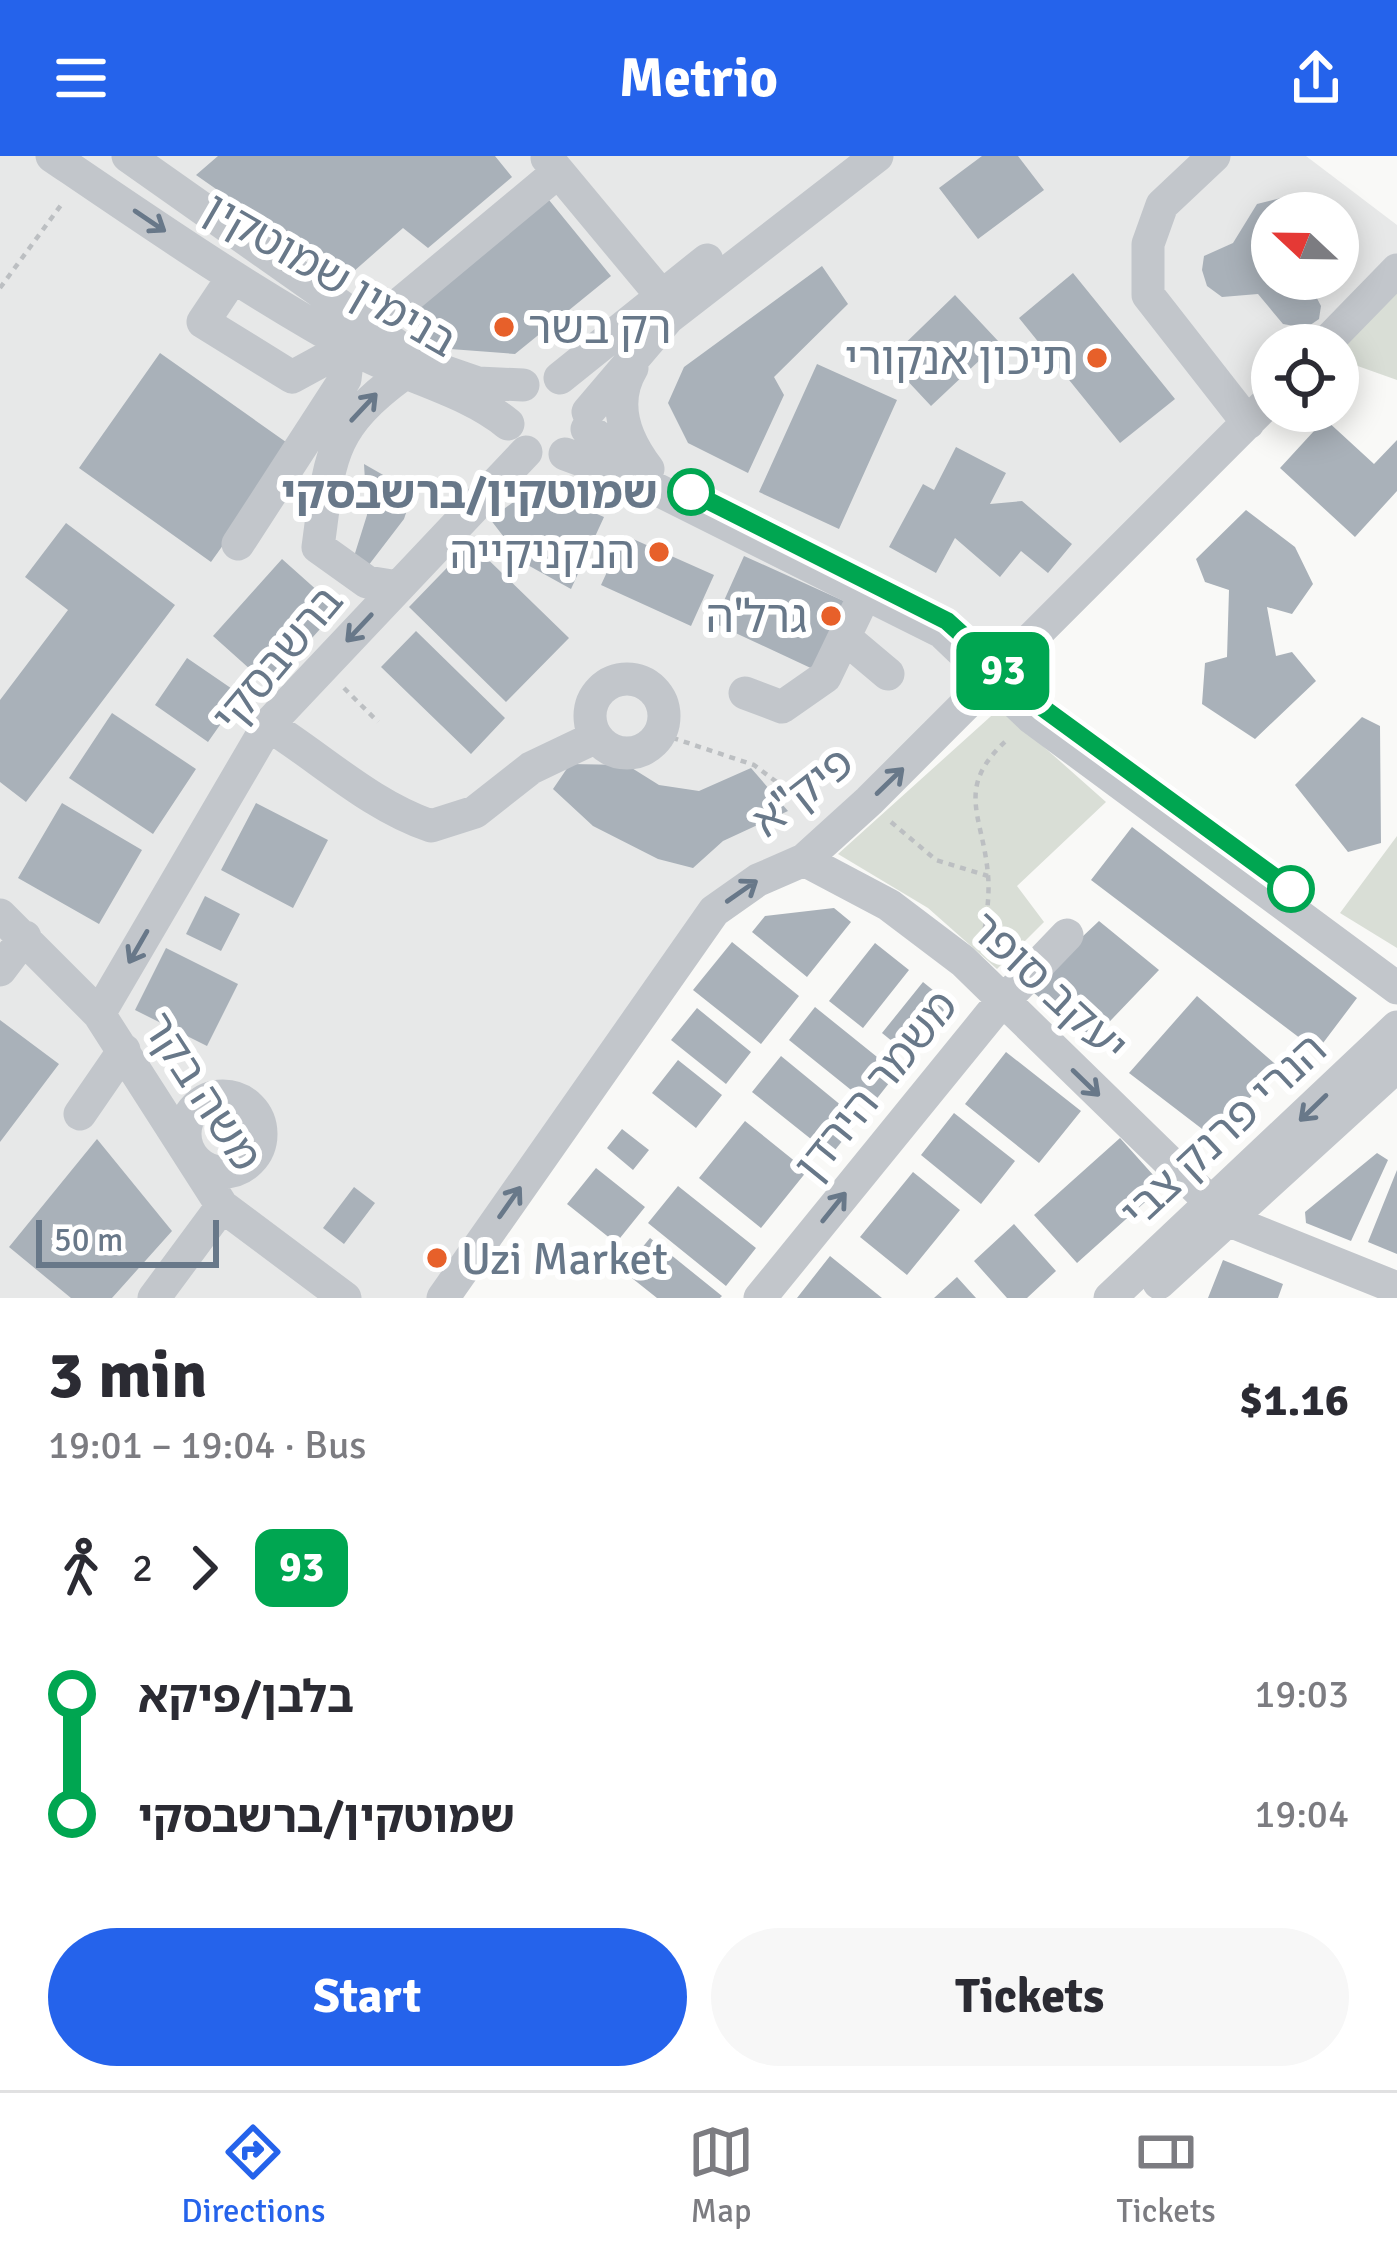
<!DOCTYPE html>
<html lang="en">
<head>
<meta charset="utf-8">
<style>
  :root { --surface:#fff; --page:#f7f7f7; --text:#2b2b33; --muted:#7c7c81; --line:#e1e1e2; --accent:#2563eb }
  body { margin:0; font-family:Signika,"Noto Sans Hebrew",sans-serif; background:var(--page); color:var(--text); height:100vh; display:flex; flex-direction:column; font-size:45px; white-space:nowrap }
  * { box-sizing:border-box; margin:0 }
  p { font-size:39px; color:var(--muted) }
  .icon { flex:none; width:66px; height:66px; fill:none; stroke:currentColor; stroke-width:2; stroke-linecap:round; stroke-linejoin:round }
  .map { position:relative; height:1142px; overflow:hidden }
  .drawer { display:flex; flex-direction:column; background:var(--surface); flex:1 }
  .drawer>* { flex:none }
  .badge { padding:0 24px; border-radius:18px; font-size:42px; line-height:78px }
  .needle { width:78px; rotate:292deg }
  .buttons { position:absolute; left:1251px; top:36px; display:grid; gap:24px }
  .buttons a { display:grid; place-items:center; width:108px; height:108px; border-radius:50%; background:var(--surface); box-shadow:0 6px 30px #0003; font-size:60px }
  .scale { position:absolute; left:36px; bottom:30px; width:183px; box-sizing:border-box; padding-left:12px; border:6px solid #687889; border-top:0; font-size:33px; line-height:42px; white-space:nowrap; color:#687889; -webkit-text-stroke:9px #fff; paint-order:stroke }
  .map>.badge { position:absolute; translate:-50% -50%; box-shadow:0 0 0 6px #fff }
  .legs { display:flex; align-items:center; gap:18px; height:132px; padding:0 48px; font-size:39px }
  .legs p { margin-inline-start:auto }
  .head { display:flex; align-items:center; justify-content:space-between; height:204px; padding:0 48px }
  h1 { font-size:66px; font-weight:700; line-height:90px }
  .action { display:flex; gap:24px; margin-top:auto; padding:24px 48px }
  .action a { flex:1; height:138px; border-radius:72px; background:var(--accent); color:#fff; font-size:48px; font-weight:700; line-height:138px; text-align:center }
  .action a+a { background:var(--page); color:var(--text) }
  ul { padding:0 48px; list-style:none }
  li { display:flex; align-items:center; gap:42px; height:120px; font-size:45px }
  li i { display:grid; place-items:center; width:18px; height:100%; margin:0 15px; background:currentColor }
  li i::after { content:''; width:30px; height:30px; margin:-15px; border:9px solid; border-radius:50%; background:var(--surface) }
  li p { margin-inline-start:auto }
  li:first-child i { background:linear-gradient(#0000 50%,currentColor 0) }
  li:last-child i { background:linear-gradient(currentColor 50%,#0000 0) }
  header { display:flex; justify-content:space-between; align-items:center; height:156px; padding:0 48px; background:var(--accent); color:#fff; font-size:54px; font-weight:700 }
  .dock { display:flex; justify-content:space-around; align-items:center; height:168px; border-top:3px solid var(--line); background:var(--surface); font-size:33px; color:var(--muted) }
  .dock a { display:grid; justify-items:center; gap:6px }
  .dock .current { color:var(--accent) }
  .map>svg:first-child { display:block }
</style>
</head>
<body>
<header><svg class="icon" aria-label="menu" viewBox="0 0 24 24"><path d="M4 6h16M4 12h16M4 18h16"/></svg>Metrio<svg class="icon" aria-label="share" viewBox="0 0 24 24"><path d="M12 15V3M7 8l5-5 5 5M5 13v7h14v-7"/></svg></header>
<div class="map">
<svg width="1397" height="1142" viewBox="0 0 1397 1142">
  <rect width="100%" height="100%" fill="#f9f9f7"/>
  <path fill="#e7e8e8" fill-rule="evenodd" d="M 0,0 L 1306,0 L 1397,69 L 1397,113 L 1321,189 L 1272,189 L 1272,238 L 804,704 L 714,755 L 443,1142 L 0,1142 ZM 1272,57 L 1338,57 L 1338,123 L 1272,123 Z"/>
  <path fill="#d9ded6" d="M 1397,134 L 1397,224 L 1338,203 L 1338,192 Z
    M 1000,552 L 1106,646 L 1017,730 L 1044,766 L 997,813 L 928,752 L 838,698 Z
    M 1397,680 L 1397,792 L 1340,757 Z"/>
  <path fill="#a9b1b9" d="M 218,0 L 495,0 L 512,21 L 428,92 L 403,72 L 345,123 L 196,19 Z
    M 982,0 L 1018,0 L 1044,34 L 978,83 L 939,32 Z
    M 1289,40 L 1304,57 L 1272,57 L 1272,123 L 1309,127 L 1321,150 L 1319,163 L 1306,172 L 1283,168 L 1258,138 L 1222,141 L 1207,130 L 1202,114 L 1204,100 L 1233,87 L 1257,48 Z
    M 549,44 L 611,120 L 515,198 L 437,192 L 405,156 Z
    M 822,110 L 848,148 L 774,221 L 784,239 L 748,317 L 688,287 L 668,247 L 684,211 Z
    M 1073,117 L 1175,243 L 1120,287 L 1019,162 Z
    M 955,139 L 999,186 L 931,250 L 888,204 Z
    M 160,197 L 293,291 L 211,406 L 79,312 Z
    M 817,208 L 897,244 L 839,373 L 759,336 Z
    M 1325,263 L 1374,308 L 1397,284 L 1397,335 L 1355,381 L 1280,312 Z
    M 956,291 L 1006,317 L 990,348 L 1022,345 L 1072,388 L 1048,417 L 1021,395 L 1000,421 L 955,382 L 936,417 L 889,391 L 923,328 L 934,334 Z
    M 364,308 L 413,336 L 404,363 L 368,410 L 351,410 L 367,359 Z
    M 534,331 L 604,361 L 571,433 L 524,407 L 490,363 Z
    M 1246,354 L 1295,391 L 1313,428 L 1292,458 L 1267,451 L 1276,500 L 1292,496 L 1316,525 L 1255,583 L 1202,548 L 1205,507 L 1227,501 L 1229,434 L 1205,426 L 1196,403 Z
    M 66,367 L 175,449 L 26,646 L 0,626 L 0,544 L 68,454 L 25,421 Z
    M 624,379 L 714,419 L 691,470 L 601,429 Z
    M 471,387 L 569,482 L 506,546 L 409,451 Z
    M 744,400 L 846,446 L 815,514 L 714,467 Z
    M 282,403 L 338,453 L 269,530 L 213,480 Z
    M 416,475 L 505,562 L 471,598 L 381,511 Z
    M 187,502 L 241,539 L 208,586 L 155,549 Z
    M 112,557 L 196,613 L 153,678 L 69,622 Z
    M 1362,561 L 1380,570 L 1381,687 L 1348,696 L 1295,629 Z
    M 570,608 L 627,609 L 659,629 L 699,635 L 751,612 L 788,655 L 723,685 L 693,712 L 658,703 L 593,670 L 553,633 Z
    M 62,647 L 142,694 L 99,768 L 18,722 Z
    M 256,647 L 328,684 L 293,752 L 221,714 Z
    M 1132,671 L 1357,842 L 1317,895 L 1091,724 Z
    M 205,740 L 240,758 L 221,795 L 186,778 Z
    M 834,752 L 851,766 L 807,821 L 752,776 L 765,760 Z
    M 1099,765 L 1159,814 L 1091,885 L 1028,832 Z
    M 732,786 L 799,840 L 761,888 L 693,834 Z
    M 875,787 L 909,814 L 863,872 L 829,845 Z
    M 166,792 L 238,828 L 207,890 L 135,854 Z
    M 923,826 L 955,852 L 914,903 L 882,877 Z
    M 1197,840 L 1281,913 L 1210,979 L 1129,917 Z
    M 815,851 L 897,917 L 871,950 L 789,884 Z
    M 697,852 L 751,896 L 726,928 L 671,884 Z
    M 0,864 L 59,908 L 0,986 Z
    M 1006,896 L 1081,955 L 1039,1007 L 965,948 Z
    M 781,900 L 859,964 L 831,999 L 752,936 Z
    M 678,904 L 722,939 L 696,972 L 652,937 Z
    M 954,957 L 1015,1005 L 981,1048 L 921,999 Z
    M 745,965 L 807,1015 L 761,1072 L 699,1022 Z
    M 622,973 L 649,994 L 633,1014 L 607,992 Z
    M 1120,982 L 1163,1030 L 1077,1107 L 1034,1059 Z
    M 97,983 L 172,1075 L 112,1142 L 71,1142 L 9,1091 Z
    M 1377,997 L 1388,1004 L 1351,1085 L 1306,1067 L 1305,1056 Z
    M 596,1012 L 645,1051 L 616,1087 L 567,1048 Z
    M 1397,1014 L 1397,1098 L 1368,1086 Z
    M 913,1016 L 960,1054 L 907,1119 L 860,1081 Z
    M 678,1030 L 756,1092 L 726,1130 L 648,1067 Z
    M 354,1031 L 375,1047 L 344,1088 L 323,1072 Z
    M 1014,1068 L 1056,1115 L 1027,1142 L 1007,1142 L 974,1105 Z
    M 650,1082 L 722,1140 L 720,1142 L 657,1142 L 623,1115 Z
    M 830,1100 L 882,1142 L 797,1142 Z
    M 1223,1104 L 1283,1128 L 1278,1142 L 1208,1142 Z
    M 957,1121 L 976,1142 L 934,1142 Z"/>
  <g fill="none" stroke-linecap="round" stroke-linejoin="round">
    <path stroke="#bcbfc2" stroke-width="4.5" stroke-dasharray="6 6" stroke-linecap="butt" d="M 0,132 L 64,45
      M 344,532 L 378,566
      M 661,578 L 754,609 L 814,654
      M 891,666 L 936,704 L 988,720
      M 983,785 C 986,764 990,740 988,719 C 983,658 953,632 1009,582"/>
    <path stroke="#c2c6cb" stroke-width="33" d="M 52,0 C 152,68 252,137 358,195 C 405,221 467,234 508,268
      M 128,0 L 423,208 L 478,227 L 523,229
      M 1214,0 L 1162,49 L 1148,88 L 1148,139 L 1248,267
      M 547,2 L 661,139
      M 233,121 L 203,166 L 292,221 L 349,190 L 558,16
      M 1324,189 L 1397,114
      M 632,212 C 611,247 625,283 648,313
      M 560,222 L 707,104
      M 588,256 L 668,162 L 877,0
      M 587,273 L 633,306
      M 565,298 L 646,328 L 942,476 L 1032,562 L 1397,832
      M 238,388 L 345,223 L 349,190
      M 398,431 L 367,426 L 318,391 C 330,304 327,274 402,219
      M 844,481 L 888,518
      M590 560a37 37 0 1 1 74 0a37 37 0 1 1-74 0Z
      M 745,537 L 782,551 L 825,521 L 865,438
      M 268,569 C 322,603 370,649 431,670 L 475,656 L 531,612 L 596,581
      M 804,704 L 889,749 L 963,805 L 1230,1065 L 1397,1132
      M 0,759 L 99,858 L 222,1050 L 345,1142
      M 0,814 L 25,781
      M 99,858 L 268,569 L 526,296
      M185 978a38 38 0 1 1 76 0a38 38 0 1 1-76 0Z
      M 80,958 L 124,894
      M 1159,1127 L 1397,910
      M 154,1142 L 222,1050
      M 443,1142 L 714,755 L 758,724 L 804,704 L 869,645 L 1272,242
      M 760,1142 L 991,858 L 1067,779
      M 1110,1142 L 1397,871"/>
  </g>
  <defs><path id="oneway-shaft" d="M-6 0H5M1.5-3L5.5 0L1.5 3" fill="none" stroke-width="1.6" stroke-linecap="round" stroke-linejoin="round" transform="scale(3)"/></defs>
  <g stroke="#687889">
    <use href="#oneway-shaft" transform="translate(150 65) rotate(34)"/>
    <use href="#oneway-shaft" transform="translate(364 251) rotate(-47)"/>
    <use href="#oneway-shaft" transform="translate(359 472) rotate(133)"/>
    <use href="#oneway-shaft" transform="translate(890 625) rotate(-44)"/>
    <use href="#oneway-shaft" transform="translate(742 735) rotate(-35)"/>
    <use href="#oneway-shaft" transform="translate(138 791) rotate(120)"/>
    <use href="#oneway-shaft" transform="translate(1086 927) rotate(44)"/>
    <use href="#oneway-shaft" transform="translate(1313 952) rotate(136)"/>
    <use href="#oneway-shaft" transform="translate(510 1046) rotate(-55)"/>
    <use href="#oneway-shaft" transform="translate(834 1051) rotate(-51)"/>
  </g>
  <g fill="none" stroke-linecap="round" stroke-linejoin="round">
    <defs>
      <path id="line-1" d="M 691,336 L 947,465 L 1043,552 L 1291,733"/>
    </defs>
    <use href="#line-1" stroke="#fff" stroke-width="27"/>
    <use href="#line-1" stroke="#00a651" stroke-width="18"/>
  </g>
  <g fill="#e7602a" stroke="#fff" stroke-width="4.5">
    <circle cx="504" cy="171" r="12"/>
    <circle cx="1097" cy="202" r="12"/>
    <circle cx="659" cy="396" r="12"/>
    <circle cx="831" cy="460" r="12"/>
    <circle cx="437" cy="1102" r="12"/>
  </g>
  <g fill="#fff" stroke="#00a651" stroke-width="6">
    <circle cx="691" cy="336" r="21"/>
    <circle cx="1291" cy="733" r="21"/>
  </g>
  <g text-anchor="middle" stroke-width="12" stroke-linejoin="round" paint-order="stroke">
    <g font-size="45" fill="#687889" stroke="#fff">
      <text transform="translate(331 118) rotate(30)" y="16">בנימין שמוטקין</text>
      <text transform="translate(277 502) rotate(-50)" y="16">ברשבסקי</text>
      <text transform="translate(802 635) rotate(-38)" y="16">פיק"א</text>
      <text transform="translate(1049 830) rotate(43)" y="16">יעקב סופר</text>
      <text transform="translate(875 929) rotate(-51)" y="16">משמר הירדן</text>
      <text transform="translate(203 935) rotate(57)" y="16">משה בקר</text>
      <text transform="translate(1223 974) rotate(-43)" y="16">הנרי פרנק צבי</text>
    </g>
    <g font-size="45" fill="#687889" stroke="#fff" text-anchor="end">
      <text x="528" y="187" text-anchor="start">רק בשר</text>
      <text x="1073" y="218">תיכון אנקורי</text>
      <text x="635" y="412">הנקניקייה</text>
      <text x="807" y="476">גרל'ה</text>
      <text x="461" y="1118" text-anchor="start">Uzi Market</text>
    </g>
    <g font-size="45" font-weight="bold" fill="#687889" stroke="#fff" text-anchor="end">
      <text x="658" y="352">שמוטקין/ברשבסקי</text>
    </g>
  </g>
</svg>
<div class="buttons">
<a><svg class="needle" viewBox="-14 -14 28 28"><path d="M0-13l5 13h-10z" fill="#e53935"/><path d="M0 13l5-13h-10z" fill="#7c7c81"/></svg></a>
<a><svg class="icon" aria-label="locate" viewBox="0 0 24 24"><circle cx="12" cy="12" r="6"/><path d="M12 2v4M12 18v4M2 12h4M18 12h4"/></svg></a>
</div>
<div class="scale">50 m</div>
<b class="badge" style="left:1003px;top:515px;background:#00a651;color:#fff">93</b>
</div>
<section class="drawer">
<div class="head"><div><h1>3 min</h1><p>19:01 – 19:04 · Bus</p></div><b>$1.16</b></div>
<div class="legs"><svg class="icon" aria-label="walk" viewBox="0 0 24 24"><circle cx="13" cy="4" r="2"/><path d="M13 8l-2 6 4 7M11 14l-3 7M7 12l3-4h3l4 4"/></svg>2<svg class="icon" aria-label="forward" viewBox="0 0 24 24"><path d="M9 5l7 7-7 7"/></svg><b class="badge" style="background:#00a651;color:#fff">93</b></div>
<ul>
<li><i style="color:#00a651"></i><b>בלבן/פיקא</b><p>19:03</p></li>
<li><i style="color:#00a651"></i><b>שמוטקין/ברשבסקי</b><p>19:04</p></li>
</ul>
<div class="action"><a>Start</a><a>Tickets</a></div>
</section>
<nav class="dock">
<a class="current"><svg class="icon" aria-label="directions" viewBox="0 0 24 24"><path d="M12 3l9 9-9 9-9-9zM9 14v-3h6M13 9l2 2-2 2"/></svg>Directions</a>
<a><svg class="icon" aria-label="map" viewBox="0 0 24 24"><path d="M3 6l6-2 6 2 6-2v14l-6 2-6-2-6 2zM9 4v14M15 6v14"/></svg>Map</a>
<a><svg class="icon" aria-label="tickets" viewBox="0 0 24 24"><path d="M3 7h18v10H3zM15 7v10"/></svg>Tickets</a>
</nav>
</body>
</html>
